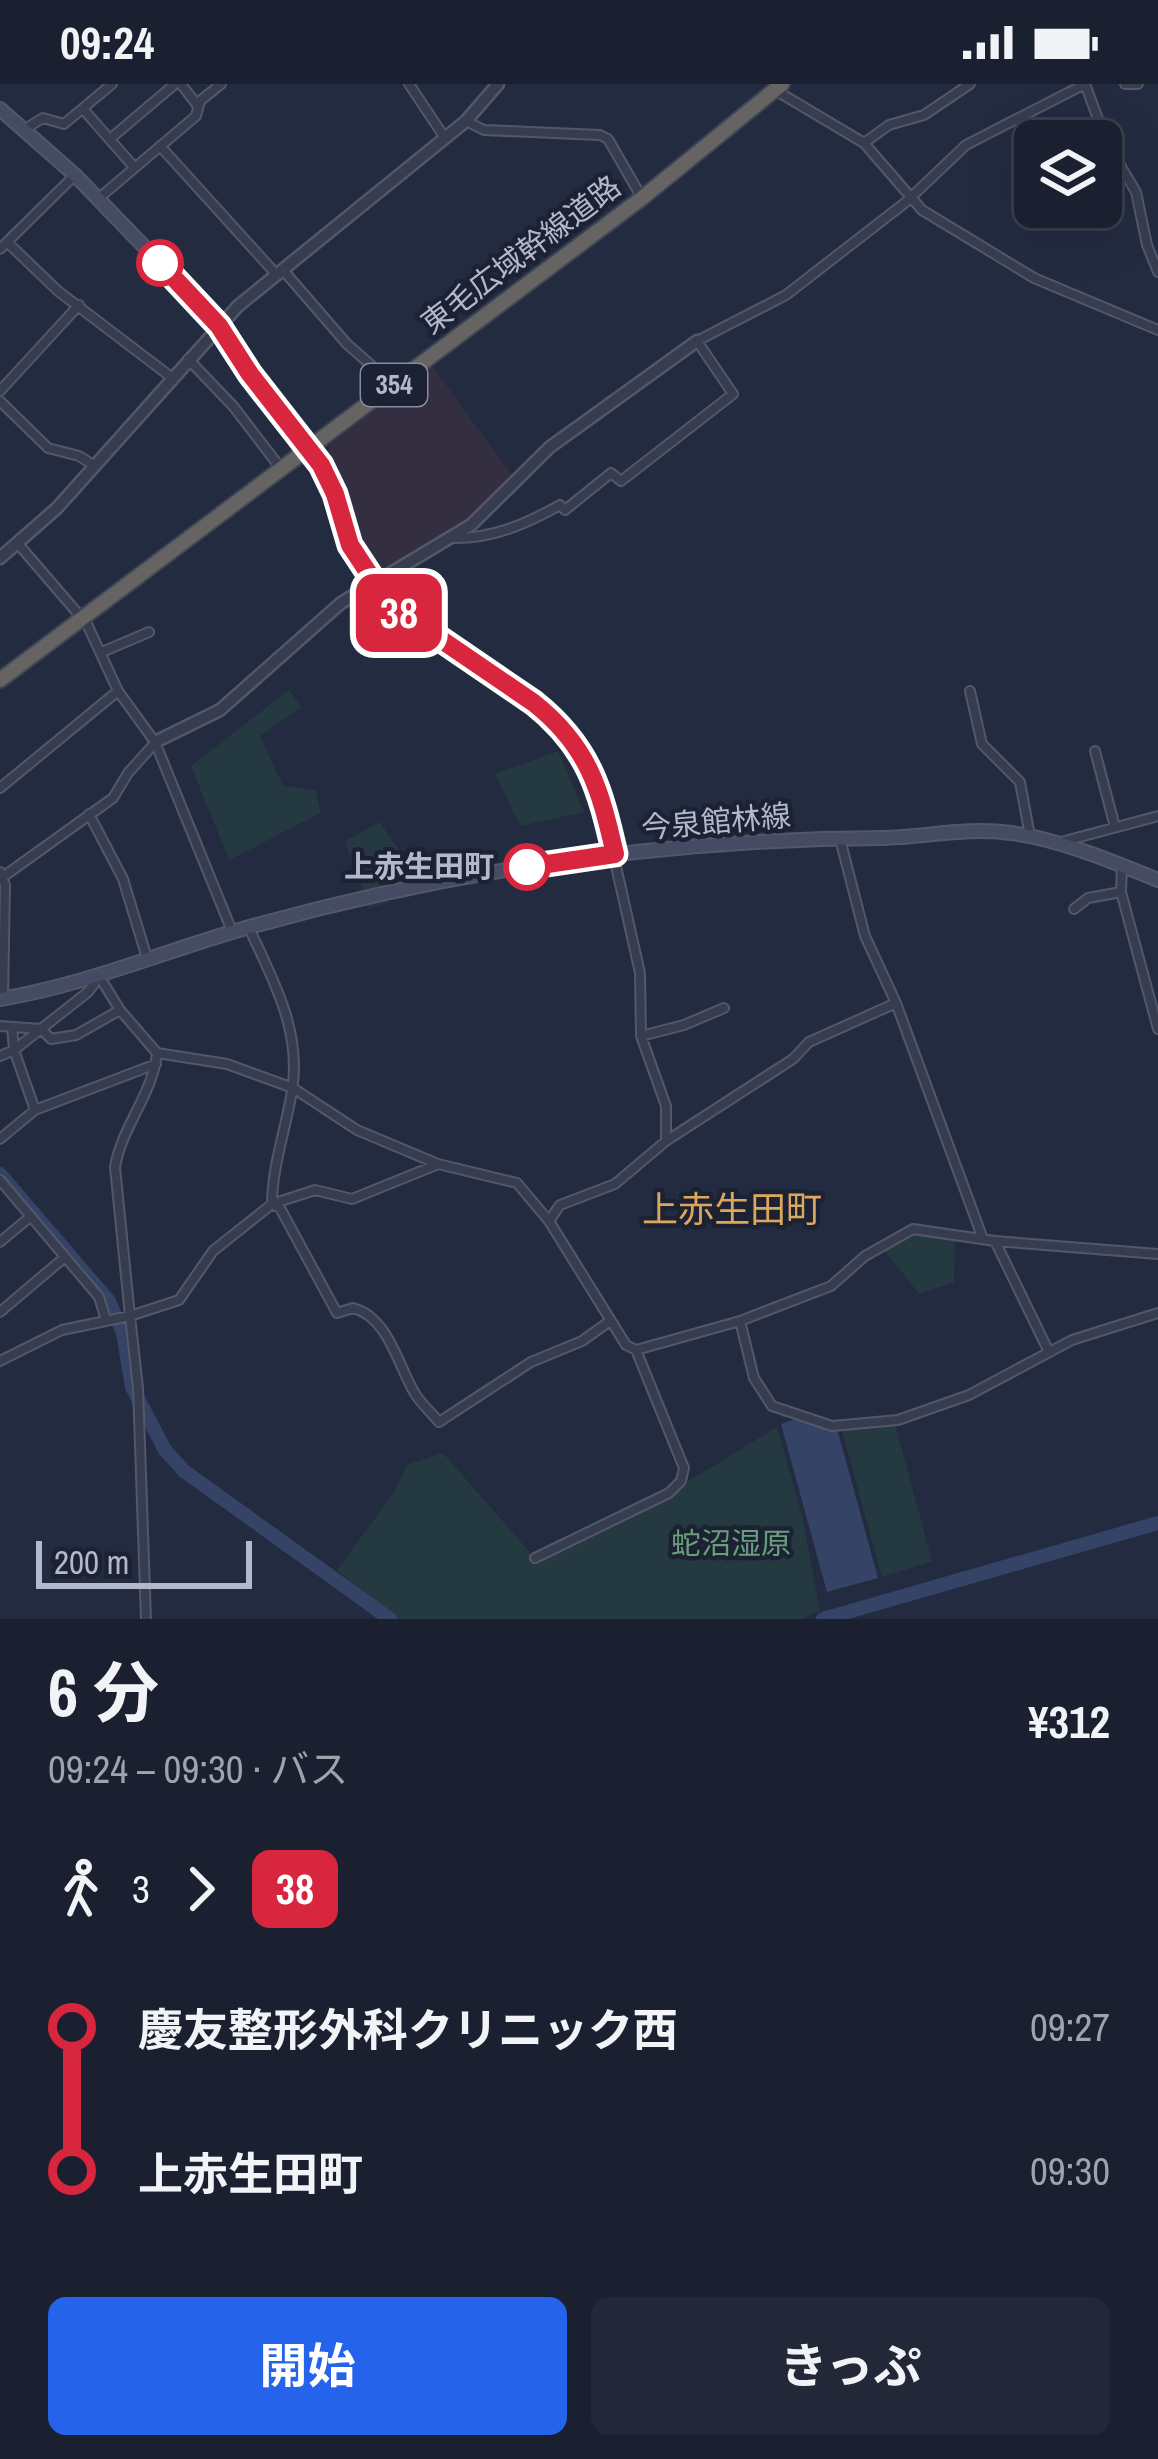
<!DOCTYPE html>
<html lang="ja">
<head>
<meta charset="utf-8">
<style>
  :root { --surface:#1a2030; --page:#232838; --text:#f1f3f6; --muted:#9fa3ab; --line:#383e4c; --accent:#2563eb }
  body { margin:0; font-family:"Archivo Narrow","Noto Sans JP",sans-serif; background:var(--page); color:var(--text); height:100vh; display:flex; flex-direction:column; font-size:45px; white-space:nowrap }
  * { box-sizing:border-box; margin:0 }
  p { font-size:39px; color:var(--muted) }
  .icon { flex:none; width:66px; height:66px; fill:none; stroke:currentColor; stroke-width:2; stroke-linecap:round; stroke-linejoin:round }
  .map { position:relative; height:1535px; overflow:hidden }
  .side { display:flex; flex-direction:column; background:var(--surface); flex:1 }
  .side>* { flex:none }
  .badge { padding:0 24px; border-radius:18px; font-size:42px; line-height:78px }
  .controls { position:absolute; left:1014px; top:36px; display:grid; gap:24px }
  .controls a { display:grid; place-items:center; width:108px; height:108px; border-radius:18px; background:var(--surface); box-shadow:0 12px 48px #0002,0 0 0 3px var(--line); font-size:60px }
  .scale { position:absolute; left:36px; bottom:30px; width:216px; box-sizing:border-box; padding-left:12px; border:6px solid #b3b9ca; border-top:0; font-size:33px; line-height:42px; white-space:nowrap; color:#b3b9ca; -webkit-text-stroke:9px #1c2234; paint-order:stroke }
  .map>.badge { position:absolute; translate:-50% -50%; box-shadow:0 0 0 6px #fff }
  .legs { display:flex; align-items:center; gap:18px; height:132px; padding:0 48px; font-size:39px }
  .legs p { margin-inline-start:auto }
  .summary { display:flex; align-items:center; justify-content:space-between; height:204px; padding:0 48px }
  h1 { font-size:66px; font-weight:700; line-height:90px }
  .cta { display:flex; gap:24px; margin-top:auto; padding:24px 48px }
  .cta a { flex:1; height:138px; border-radius:18px; background:var(--accent); color:#fff; font-size:48px; font-weight:700; line-height:138px; text-align:center }
  .cta a+a { background:var(--page); color:var(--text) }
  ul { padding:0 48px; list-style:none }
  li { display:flex; align-items:center; gap:42px; height:144px; font-size:45px }
  li i { display:grid; place-items:center; width:18px; height:100%; margin:0 15px; background:currentColor }
  li i::after { content:''; width:30px; height:30px; margin:-15px; border:9px solid; border-radius:50%; background:var(--surface) }
  li p { margin-inline-start:auto }
  li:first-child i { background:linear-gradient(#0000 50%,currentColor 0) }
  li:last-child i { background:linear-gradient(currentColor 50%,#0000 0) }
  .status { display:flex; justify-content:space-between; align-items:center; height:84px; padding:0 60px; background:var(--surface); direction:ltr }
  .status svg { height:33px; fill:currentColor }
  .map>svg:first-child { display:block }
</style>
</head>
<body>
<div class="status"><b>09:24</b><svg viewBox="0 0 49 12"><path d="M0 12V9h3v3zM5 12V6h3v6zM10 12V3h3v9zM15 12V0h3v12zM26 1h20v11H26zM47 4h2v5h-2z"/></svg></div>
<div class="map">
<svg width="1158" height="1535" viewBox="0 0 1158 1535">
  <rect width="100%" height="100%" fill="#232b40"/>
  <path fill="#342f40" d="M 432,282 L 512,391 L 466,437 L 381,487 L 371,484 L 355,453 L 340,399 L 327,373 L 331,359 Z"/>
  <path fill="#253941" d="M 289,606 L 301,623 L 260,652 L 283,702 L 315,706 L 321,729 L 229,776 L 191,682 Z
    M 558,667 L 584,728 L 520,742 L 495,690 Z
    M 380,738 L 413,788 L 381,798 L 390,818 L 369,824 L 345,757 Z
    M 915,1149 L 955,1154 L 954,1198 L 919,1210 L 882,1163 Z
    M 895,1340 L 932,1477 L 882,1493 L 842,1347 Z
    M 777,1343 L 802,1432 L 820,1527 L 801,1535 L 395,1535 L 337,1486 L 392,1411 L 407,1381 L 443,1369 L 535,1474 L 669,1409 Z"/>
  <path fill="#354367" d="M 795,1335 L 838,1348 L 878,1494 L 827,1508 L 781,1340 Z"/>
  <g fill="none" stroke-linecap="round" stroke-linejoin="round">
    <path stroke="#354367" stroke-width="14" d="M 0,1090 L 109,1217 L 123,1249 L 132,1303 L 165,1366 L 184,1387 L 390,1535
      M 823,1535 L 1158,1439"/>
    <defs>
      <path id="minor" d="M 181,0 L 198,22
        M 409,0 L 445,54
        M 1085,0 L 1107,59 L 1136,108 L 1147,161 L 1158,188
        M 1125,0 L 1138,0
        M 775,6 L 864,59 L 922,126 L 1034,194 L 1158,246
        M 83,25 L 134,83
        M 466,37 L 484,46 L 600,51 L 608,55 L 642,114
        M 25,45 L 43,34 L 64,40 L 112,0
        M 110,55 L 175,0
        M 864,59 L 889,41 L 924,31 L 970,0
        M 160,62 L 276,190
        M 99,114 L 196,32 L 200,17 L 221,0
        M 7,158 L 58,207 L 171,293
        M 0,165 L 75,91
        M 283,186 L 347,260 L 388,296
        M 188,275 L 233,322 L 276,378
        M 0,307 L 79,221
        M 0,317 L 48,364 L 79,372 L 95,382
        M 452,454 C 492,455 526,440 560,421 L 565,426 L 611,389 L 621,397 L 733,310 L 697,257 L 786,211 L 906,118 L 966,61 L 1085,0
        M 19,461 L 87,540 L 118,607 L 155,658 L 232,847
        M 372,498 L 400,530 L 553,634 L 596,693 L 640,889 L 641,952 L 666,1022 L 666,1057
        M 102,568 L 149,548
        M 970,607 L 982,660 L 1020,698 L 1030,752
        M 1095,667 L 1115,743
        M 0,704 L 118,607
        M 89,730 L 123,795 L 147,874
        M 840,755 L 865,852 L 896,919 L 983,1155
        M 1061,758 L 1158,732
        M 1122,782 L 1121,808 L 1158,945
        M 0,788 L 5,801 L 3,915
        M 0,795 L 113,714 L 128,689 L 155,659
        M 1074,825 L 1088,814 L 1121,808
        M 249,844 C 273,896 302,947 292,1007 C 286,1044 272,1083 272,1120 L 280,1124 L 337,1229 L 353,1224 C 388,1233 398,1281 414,1308 C 420,1319 431,1328 439,1338 L 531,1278 L 582,1257 L 610,1237
        M 0,942 L 41,945 L 88,908 L 94,900 L 92,894
        M 641,952 L 684,941 L 724,924
        M 157,969 L 227,980 L 293,1004 L 357,1046 L 438,1080 L 517,1099 L 549,1137 L 626,1261 L 636,1266 L 740,1237 L 831,1202 L 865,1172 L 913,1145 L 995,1157 L 1158,1170
        M 0,972 L 14,966 L 12,943
        M 35,1026 L 14,966 L 41,945 L 51,955 L 76,951 L 120,926
        M 0,1055 L 35,1026 L 156,980
        M 0,1096 L 99,1213 L 106,1236
        M 549,1137 L 560,1121 L 615,1100 L 666,1057 L 793,975 L 809,958 L 896,919
        M 995,1157 L 1049,1268
        M 0,1158 L 30,1133
        M 0,1228 L 65,1173
        M 740,1237 L 754,1294 L 772,1322 L 832,1342 L 898,1336 L 969,1311 L 1072,1256 L 1158,1229
        M 0,1277 L 62,1246 L 130,1232 L 115,1083 C 122,1042 153,1010 157,969 L 120,926 L 99,892
        M 535,1474 L 669,1409 L 681,1397 L 684,1384 L 636,1266
        M 146,1535 L 138,1304 L 130,1232 L 179,1216 L 213,1167 L 272,1120 L 315,1106 L 352,1115 L 436,1081"/>
      <path id="tertiary" d="M 310,365 C 339,406 345,456 372,498
        M 0,474 L 57,424 L 238,222 L 466,37 L 498,0
        M 155,658 L 220,626 L 341,519 L 471,441 L 550,363 L 697,257"/>
      <path id="secondary" d="M 0,25 L 75,91 L 213,234 L 250,290 L 310,365
        M 0,915 C 87,901 169,865 253,842 C 458,785 671,755 883,754 C 925,753 969,743 1011,749 C 1062,756 1111,777 1158,796"/>
      <path id="trunk" d="M 0,596 L 642,114 L 782,0"/>
    </defs>
    <use href="#minor" stroke="#52586a" stroke-width="12"/>
    <use href="#tertiary" stroke="#52586a" stroke-width="15"/>
    <use href="#secondary" stroke="#52586a" stroke-width="16"/>
    <use href="#trunk" stroke="#3f4557" stroke-width="18"/>
    <use href="#minor" stroke="#373d4f" stroke-width="8"/>
    <use href="#tertiary" stroke="#373d4f" stroke-width="10"/>
    <use href="#secondary" stroke="#454b63" stroke-width="12"/>
    <use href="#trunk" stroke="#666462" stroke-width="14"/>
  </g>
  <g fill="none" stroke-linecap="round" stroke-linejoin="round">
    <defs>
      <path id="line-1" d="M 160,179 L 219,242 L 250,290 L 321,381 L 335,410 L 350,461 L 389,520 L 534,619 C 589,663 600,705 615,770 L 527,783"/>
    </defs>
    <use href="#line-1" stroke="#fff" stroke-width="27"/>
    <use href="#line-1" stroke="#d7263d" stroke-width="18"/>
  </g>
  <g fill="#fff" stroke="#d7263d" stroke-width="6">
    <circle cx="160" cy="179" r="21"/>
    <circle cx="527" cy="783" r="21"/>
  </g>
  <g text-anchor="middle" stroke-width="9" stroke-linejoin="round" paint-order="stroke">
    <rect fill="#1c2234" stroke="#868c9d" stroke-width="3" x="361" y="280" width="66" height="42" rx="9"/>
    <g font-size="27" font-weight="bold" fill="#b3b9ca">
      <text x="394" y="310">354</text>
    </g>
    <g font-size="30" fill="#b3b9ca" stroke="#1c2234">
      <text transform="translate(521 171) rotate(-37)" y="10">東毛広域幹線道路</text>
      <text transform="translate(716 738) rotate(-5)" y="10">今泉館林線</text>
    </g>
    <g font-size="30" font-weight="bold" fill="#b3b9ca" stroke="#1c2234" text-anchor="end">
      <text x="494" y="793">上赤生田町</text>
    </g>
    <g font-size="30" fill="#699d7c" stroke="#1c2234">
      <text x="731" y="1470">蛇沼湿原</text>
    </g>
    <g font-size="36" fill="#dba75d" stroke="#1c2234">
      <text x="732" y="1138">上赤生田町</text>
    </g>
  </g>
</svg>
<div class="controls">
<a><svg class="icon" aria-label="layers" viewBox="0 0 24 24"><path d="M12 4l9 5-9 5-9-5zM3 14l9 5 9-5"/></svg></a>
</div>
<div class="scale">200 m</div>
<b class="badge" style="left:399px;top:529px;background:#d7263d;color:#fff">38</b>
</div>
<section class="side">
<div class="summary"><div><h1>6 分</h1><p>09:24 – 09:30 · バス</p></div><b>¥312</b></div>
<div class="legs"><svg class="icon" aria-label="walk" viewBox="0 0 24 24"><circle cx="13" cy="4" r="2"/><path d="M13 8l-2 6 4 7M11 14l-3 7M7 12l3-4h3l4 4"/></svg>3<svg class="icon" aria-label="forward" viewBox="0 0 24 24"><path d="M9 5l7 7-7 7"/></svg><b class="badge" style="background:#d7263d;color:#fff">38</b></div>
<ul>
<li><i style="color:#d7263d"></i><b>慶友整形外科クリニック西</b><p>09:27</p></li>
<li><i style="color:#d7263d"></i><b>上赤生田町</b><p>09:30</p></li>
</ul>
<div class="cta"><a>開始</a><a>きっぷ</a></div>
</section>
</body>
</html>
